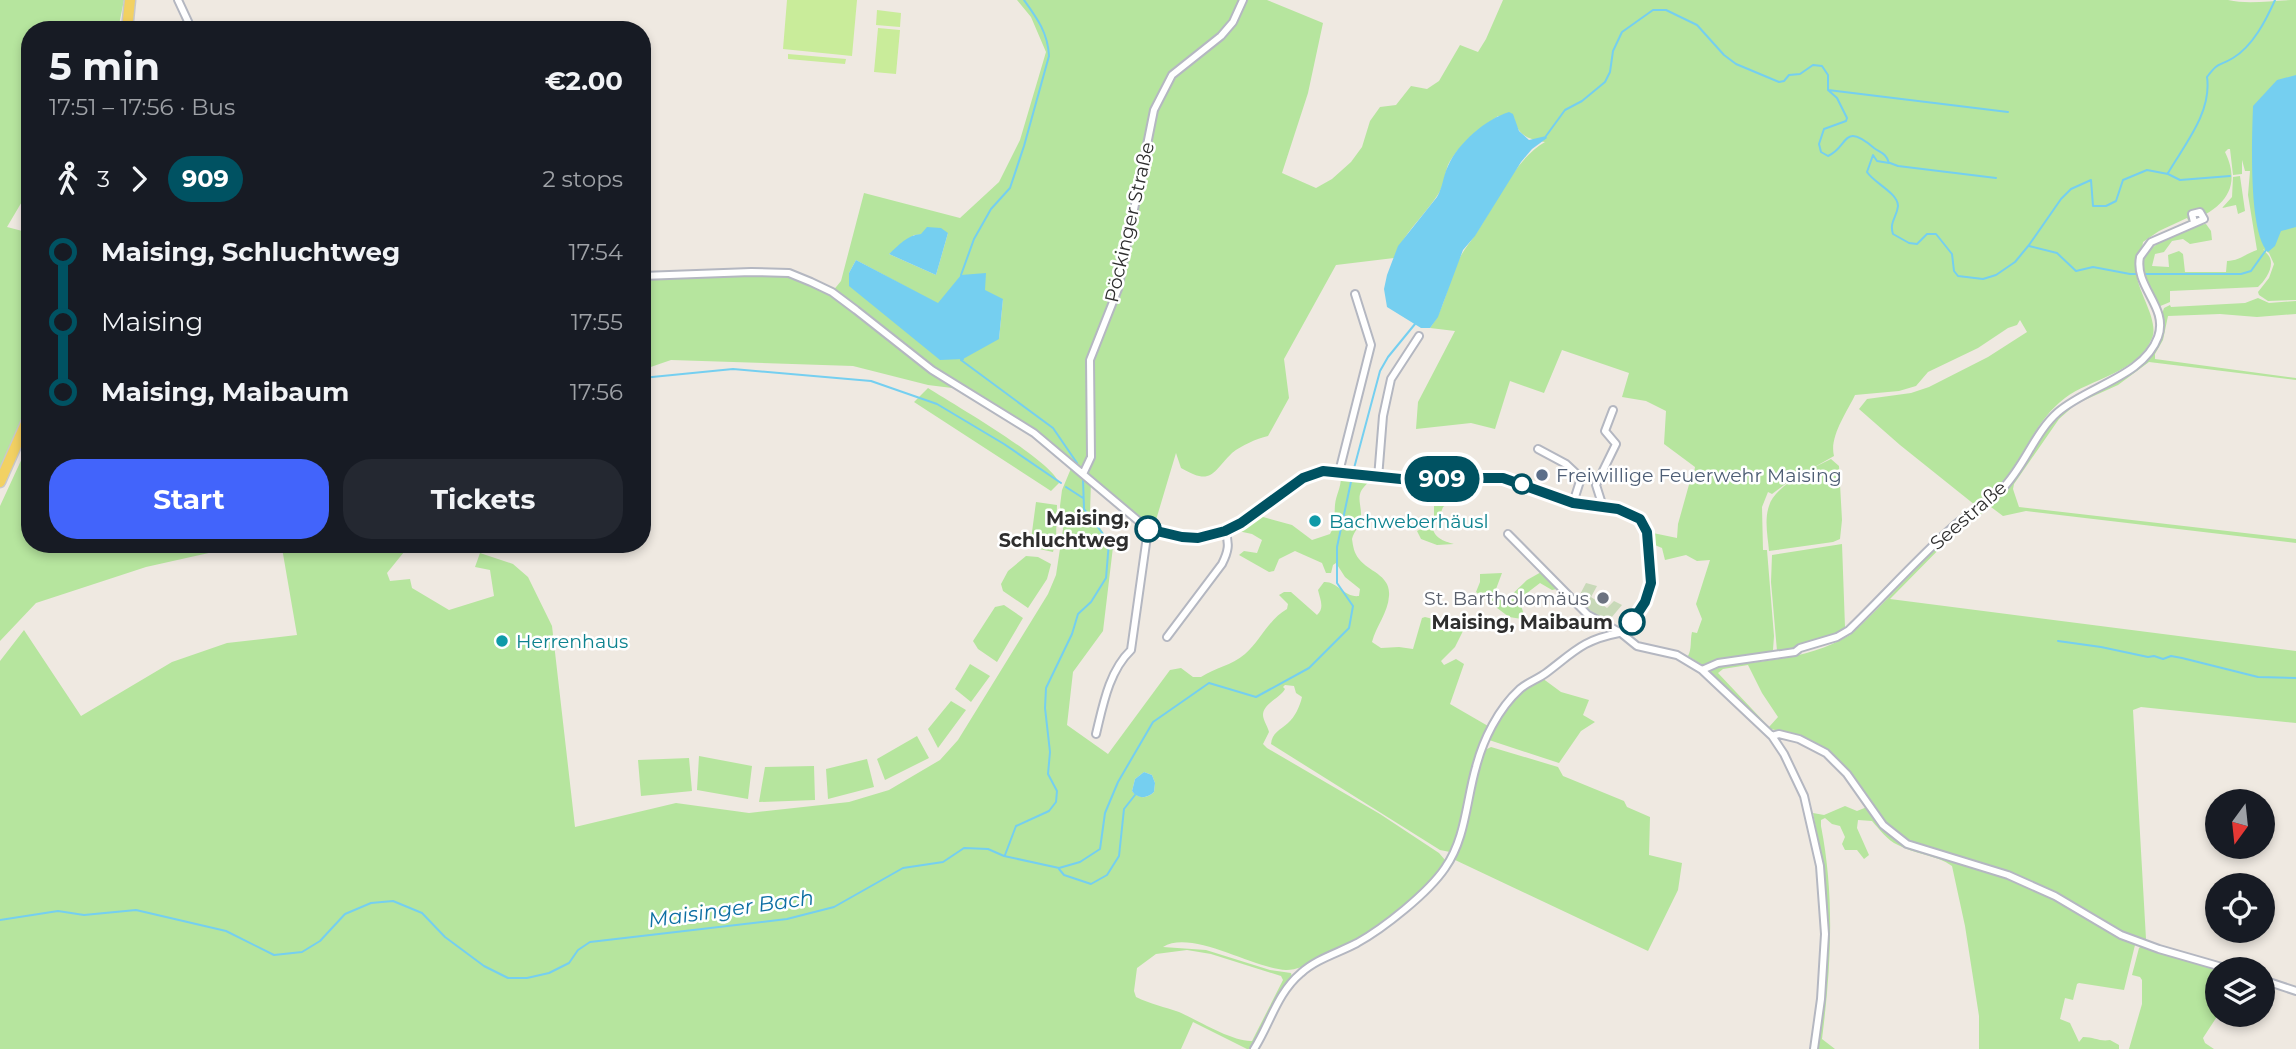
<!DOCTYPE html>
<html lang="en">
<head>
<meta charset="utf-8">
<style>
  :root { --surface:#171b24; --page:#242831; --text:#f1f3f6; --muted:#9ea1a6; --accent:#4264fb }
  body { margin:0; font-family:Montserrat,sans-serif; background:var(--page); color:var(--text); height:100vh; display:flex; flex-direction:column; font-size:26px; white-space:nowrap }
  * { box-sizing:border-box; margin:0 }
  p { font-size:23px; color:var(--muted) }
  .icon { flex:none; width:38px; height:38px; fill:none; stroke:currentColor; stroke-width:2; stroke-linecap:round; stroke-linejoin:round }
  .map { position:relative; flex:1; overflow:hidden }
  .panel { position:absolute; left:21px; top:21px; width:630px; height:532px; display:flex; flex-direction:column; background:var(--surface); border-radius:28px; box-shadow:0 4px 10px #0003 }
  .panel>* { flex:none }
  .badge { padding:0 14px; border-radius:23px; font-size:24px; line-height:46px }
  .needle { width:46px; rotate:195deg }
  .controls { position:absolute; left:2205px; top:789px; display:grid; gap:14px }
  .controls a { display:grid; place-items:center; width:70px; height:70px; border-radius:50%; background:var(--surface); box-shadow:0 4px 10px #0003; font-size:35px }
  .map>.badge { position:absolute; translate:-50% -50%; box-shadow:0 0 0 4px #fff }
  .legs { display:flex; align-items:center; gap:10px; height:77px; padding:0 28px; font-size:23px }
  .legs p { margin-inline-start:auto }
  .summary { display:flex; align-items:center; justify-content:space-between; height:119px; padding:0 28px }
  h1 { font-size:38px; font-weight:700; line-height:52px }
  .button { display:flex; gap:14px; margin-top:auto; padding:14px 28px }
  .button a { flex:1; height:80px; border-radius:28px; background:var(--accent); color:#fff; font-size:28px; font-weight:700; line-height:80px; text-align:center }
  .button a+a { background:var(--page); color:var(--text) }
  ul { padding:0 28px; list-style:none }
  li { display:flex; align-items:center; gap:24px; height:70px; font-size:26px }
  li i { display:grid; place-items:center; width:10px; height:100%; margin:0 9px; background:currentColor }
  li i::after { content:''; width:18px; height:18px; margin:-9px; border:5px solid; border-radius:50%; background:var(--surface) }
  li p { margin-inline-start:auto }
  li:first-child i { background:linear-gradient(#0000 50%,currentColor 0) }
  li:last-child i { background:linear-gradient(currentColor 50%,#0000 0) }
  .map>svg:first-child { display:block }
</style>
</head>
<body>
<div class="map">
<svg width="2296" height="1049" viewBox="0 0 2296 1049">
  <rect width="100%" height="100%" fill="#efe9e1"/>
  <path fill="#b6e59e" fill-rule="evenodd" d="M 0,0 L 124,0 L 118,30 L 30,30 L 30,188 L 7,227 L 30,233 L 30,404 L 0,476 Z
    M 1017,0 L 1267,0 L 1323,23 L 1308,93 L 1282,173 L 1316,188 L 1332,179 L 1351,162 L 1362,147 L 1370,121 L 1380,107 L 1396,105 L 1411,86 L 1427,89 L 1439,81 L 1460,45 L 1478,52 L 1486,39 L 1503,0 L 2228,0 C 2250,5 2273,0 2296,0 L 2296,300 L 2268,301 L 2259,295 L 2258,292 L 2269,278 L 2274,264 L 2269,253 L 2263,249 C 2265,252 2269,255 2270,258 C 2274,268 2265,281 2258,287 L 2170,291 L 2170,302 L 2158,307 L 2143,276 L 2140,261 C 2154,242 2182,226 2206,224 L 2211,231 L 2212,240 L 2190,244 L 2183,239 L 2172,241 L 2164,252 L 2155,254 L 2152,266 L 2169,267 L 2168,255 L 2179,251 L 2183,254 L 2185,272 L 2226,272 L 2227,261 C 2239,261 2247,253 2257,250 L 2248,195 L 2250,171 L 2245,171 L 2242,160 L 2242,174 L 2233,175 L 2230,149 L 2228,149 L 2225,152 C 2243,189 2222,209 2189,222 L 2187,218 L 2159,231 L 2143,242 C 2142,253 2134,263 2137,277 C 2140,295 2159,322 2152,338 C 2139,372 2090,379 2065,398 C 2036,420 2026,453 2004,480 C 1995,490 1985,497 1975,505 L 1900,445 L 1859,409 L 1867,399 L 1911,393 L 1929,387 L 1988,357 L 2027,332 L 2020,320 L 2017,325 L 2008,328 L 1978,348 L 1928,372 L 1916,386 L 1899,391 L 1855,395 C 1847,412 1829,437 1834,456 L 1788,482 L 1772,494 L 1768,492 L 1762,507 L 1763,550 L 1767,550 L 1774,636 L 1773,650 L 1770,653 L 1705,667 L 1688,656 C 1692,649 1690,640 1692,632 L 1697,633 L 1702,619 L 1696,604 L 1710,560 L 1697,561 L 1686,555 L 1665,560 L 1662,548 L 1650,543 L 1653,533 L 1677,538 L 1678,524 L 1690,481 L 1693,480 L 1695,467 L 1664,444 L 1666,411 L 1646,401 L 1622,397 L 1629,373 L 1562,350 L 1544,393 L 1510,381 L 1495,429 L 1471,423 L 1416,429 L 1418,402 L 1455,331 L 1430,328 C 1445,308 1447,286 1457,264 C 1462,251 1470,243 1477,232 C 1496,203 1515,159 1545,142 C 1528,139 1518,136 1514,118 L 1498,116 C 1480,129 1458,145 1448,165 C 1444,176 1444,187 1437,196 C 1423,217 1403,234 1394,258 L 1336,265 L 1284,359 L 1289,398 L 1268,436 C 1256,439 1242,445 1232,453 C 1212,473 1212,486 1181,468 L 1176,453 L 1153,530 L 1091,481 L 1090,513 L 1113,547 L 1103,631 L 1073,672 L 1067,725 L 1108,754 L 1170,670 L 1181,668 L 1193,677 L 1201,677 C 1216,667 1231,666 1245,654 C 1261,640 1268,620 1287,609 L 1288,604 L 1279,595 L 1284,592 L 1291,592 L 1317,615 C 1325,608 1320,599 1318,590 L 1324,582 C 1337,581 1345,598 1359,596 L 1360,589 L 1345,577 L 1336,563 L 1333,565 L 1331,573 L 1326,573 L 1322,563 L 1295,551 L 1279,559 L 1274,571 L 1269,572 L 1239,555 L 1244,551 L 1257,553 L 1262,540 L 1252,534 L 1238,531 L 1238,526 L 1256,515 L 1292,525 L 1312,540 L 1330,534 C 1336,524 1334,516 1335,505 C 1336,494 1341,489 1341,476 L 1370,481 C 1353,495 1362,501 1361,518 C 1361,525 1354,531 1352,539 C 1353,546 1354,553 1359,559 C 1369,572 1391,575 1389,596 C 1388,613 1376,626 1372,642 L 1381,648 L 1399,647 L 1413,649 L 1422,618 L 1425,617 L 1457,625 L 1464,629 L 1455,647 L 1441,661 L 1444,665 L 1456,659 L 1464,664 L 1450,704 L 1488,726 L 1473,765 L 1458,833 L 1450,852 L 1440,850 L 1271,744 C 1272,733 1280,730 1288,723 C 1295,717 1300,706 1302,697 L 1296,693 L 1294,686 L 1285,685 L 1283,687 L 1285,689 C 1280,698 1263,704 1263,715 C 1263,720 1268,727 1269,732 L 1263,744 L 1267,748 L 1380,814 L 1439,853 L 1445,860 C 1437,894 1320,971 1286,970 C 1254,969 1192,929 1163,947 L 1206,950 L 1270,970 L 1291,973 L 1292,977 L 1252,1049 L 1247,1049 L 1193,1022 L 1181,1049 L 0,1049 L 0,661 L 24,630 L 81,716 L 172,662 L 227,643 L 297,635 L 282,548 L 285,544 L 401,544 L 404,552 L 387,573 L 390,581 L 410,579 L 412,588 L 449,610 L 494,596 L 490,570 L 475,567 L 480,553 L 513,564 L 528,577 L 552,626 L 575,827 L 676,803 L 749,813 L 849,802 L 889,790 L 940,760 L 958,740 L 1048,594 L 1056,575 L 1063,529 L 1060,506 L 1062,490 L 1072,466 L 1034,433 L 960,389 L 928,385 L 853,366 L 671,360 L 642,370 L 642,276 L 789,273 L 832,292 L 841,281 L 864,193 L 960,218 L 999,182 L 1020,140 L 1046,52 L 1031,17 ZM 948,233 L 936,275 L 889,254 L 914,235 ZM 856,260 L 938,304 L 1003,299 L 999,339 L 849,273 ZM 1144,772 L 1152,775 L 1155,783 L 1154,792 C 1147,799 1138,799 1132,791 L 1135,779 ZM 1187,950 L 1211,954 L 1281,976 L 1283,980 L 1252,1041 C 1233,1042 1197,1020 1179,1012 C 1165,1007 1150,1004 1136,997 L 1134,991 L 1137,968 L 1156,954 Z
    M 2240,176 L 2245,211 L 2238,214 L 2236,205 L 2222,208 L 2232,197 L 2233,177 Z
    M 2258,298 L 2269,303 L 2296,301 L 2296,314 L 2257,317 L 2220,314 L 2168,316 L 2163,340 L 2155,354 L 2155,359 L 2296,378 L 2296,380 L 2149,362 L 2118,385 L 2076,404 L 2059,419 L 2014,484 L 2013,489 L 2019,507 L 2296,539 L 2296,543 L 2026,511 L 2003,516 L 1991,507 L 1954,534 L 1890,599 L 2296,651 L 2296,723 L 2141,707 L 2133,710 L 2146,939 L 2149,942 L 2244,969 L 2236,969 L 2126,935 L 2046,890 L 1918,848 L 1891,831 L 1833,758 L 1809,740 L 1768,728 L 1709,671 L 1713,667 C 1760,661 1808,660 1850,635 C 1886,603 1917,565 1952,533 C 1969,517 1990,506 2006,489 C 2027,467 2037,436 2059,415 C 2087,389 2127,384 2152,354 C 2166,337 2158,324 2164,308 L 2170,305 L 2171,307 L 2245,303 ZM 1748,665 L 1762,693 L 1778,717 L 1769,727 L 1718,673 L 1723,669 Z
    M 928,388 C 953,404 1051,460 1059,483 L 1051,491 L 914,402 Z
    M 30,441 L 30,544 L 249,544 L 146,567 L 36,603 L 0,641 L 0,506 Z
    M 1831,459 L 1839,466 L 1842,520 L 1840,539 L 1833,542 L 1769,551 C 1768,537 1764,520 1769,506 C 1774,486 1813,468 1831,459 Z
    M 1441,485 L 1450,487 L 1449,503 L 1443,507 L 1439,518 L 1434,522 L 1434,499 Z
    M 1036,502 L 1057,505 L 1056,539 L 1053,552 L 1030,547 Z
    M 1433,523 C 1431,537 1443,541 1454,544 L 1437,545 L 1421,539 L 1417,531 Z
    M 1842,544 L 1845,627 C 1830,641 1797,653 1777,651 L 1771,582 L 1772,555 Z
    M 1026,556 L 1038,557 L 1051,564 L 1047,579 L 1028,608 L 1003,591 L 1001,584 L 1008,571 Z
    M 1543,571 L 1557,589 L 1552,590 L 1540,583 L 1519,599 L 1524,615 L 1522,619 L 1509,617 L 1476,592 L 1480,582 L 1480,574 L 1502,573 L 1496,589 L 1500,600 L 1505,601 L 1527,580 Z
    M 1004,605 L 1023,618 L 997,662 L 978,649 L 973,641 L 995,607 Z
    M 970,664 L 990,676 L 971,702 L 955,689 Z
    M 1542,678 L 1561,692 L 1589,700 L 1583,715 L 1595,722 L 1581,731 L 1559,763 L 1489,740 C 1502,715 1517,691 1542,678 Z
    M 951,701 L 966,710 L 938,748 L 928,729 Z
    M 917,736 L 929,758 L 885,780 L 877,759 Z
    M 1491,747 L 1558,767 L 1563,776 L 1624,801 L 1627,807 L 1650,817 L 1649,855 L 1682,863 L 1678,890 L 1648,951 L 1453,859 L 1483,751 Z
    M 699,756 L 752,766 L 748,799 L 697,790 Z
    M 689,758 L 692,791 L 641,796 L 638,760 Z
    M 867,759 L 874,787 L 828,799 L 826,769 Z
    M 814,766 L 815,800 L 759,802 L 765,767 Z
    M 1845,806 L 1857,811 L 1867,807 L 1885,829 L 1899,843 L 1917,851 L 1997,872 L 2054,897 L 2135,945 L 2124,990 L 2079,983 L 2077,984 L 2073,1000 L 2065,998 L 2060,1019 L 2070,1023 L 2079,1042 L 2083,1037 C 2094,1037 2100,1042 2110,1040 L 2119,1045 L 2119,1049 L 1979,1049 L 1979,1016 L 1965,926 L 1952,866 C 1937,855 1914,854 1898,845 C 1887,840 1880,830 1872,821 L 1858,820 L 1857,828 L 1869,855 L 1864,859 L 1857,850 L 1845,850 L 1842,844 L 1845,837 L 1840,826 L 1832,824 L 1825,818 L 1821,820 L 1821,826 C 1835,897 1831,968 1822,1039 L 1835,1049 L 1816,1049 C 1833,970 1829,892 1813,813 L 1824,815 Z
    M 2143,945 L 2228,969 L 2217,970 L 2218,1015 L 2203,1038 L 2205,1043 L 2214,1049 L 2129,1049 L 2142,1004 L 2142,980 L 2140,977 L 2132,975 L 2139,948 Z"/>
  <path fill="#c8d9b8" d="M 1586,583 L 1597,586 L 1591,597 L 1607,608 L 1614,601 L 1622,605 L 1611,618 L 1599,617 L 1577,600 Z"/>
  <path fill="#c9ec9a" d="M 787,0 L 857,0 L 852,56 L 783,49 Z
    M 877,10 L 901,13 L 900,27 L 876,25 Z
    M 878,28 L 900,30 L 896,74 L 874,72 Z
    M 788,54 L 846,59 L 845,64 L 788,59 Z"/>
  <path fill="#75cff0" d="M 2296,75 L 2296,227 L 2281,231 L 2275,246 L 2268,252 C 2248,233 2252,136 2253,106 L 2277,80 Z
    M 1509,112 L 1513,114 L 1519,131 L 1529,140 L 1546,136 L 1547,138 L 1532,149 L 1521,162 L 1475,236 L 1463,250 L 1438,317 L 1430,328 L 1421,328 L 1387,307 L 1384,289 L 1387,275 L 1398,246 L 1437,197 C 1443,187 1443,176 1448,166 C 1458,143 1486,119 1509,112 Z
    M 927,227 L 941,228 L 948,233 L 936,275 L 889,254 C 899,245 907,235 921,234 Z
    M 856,260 L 938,303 L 961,275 L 986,273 L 985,290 L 1003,299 L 999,339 L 963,359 L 940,360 L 849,286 L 849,273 Z
    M 1144,772 L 1152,775 L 1155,783 L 1154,792 C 1147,799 1137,799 1132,791 L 1135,779 Z"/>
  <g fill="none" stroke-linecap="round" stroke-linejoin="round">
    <path stroke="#75cff0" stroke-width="2" d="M 1828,90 L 2008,112
      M 1546,136 L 1565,110 L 1582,101 L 1605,82 L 1610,72 L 1613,51 L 1622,32 L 1653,10 L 1666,10 L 1697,25 L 1724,55 L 1736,64 L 1779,82 L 1784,81 L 1789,75 L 1800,74 L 1813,65 L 1822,66 L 1828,75 L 1828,90 L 1837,98 L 1847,118 L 1846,121 L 1824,129 L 1819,144 L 1821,152 L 1828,156 C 1849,147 1842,121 1874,148 C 1881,153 1886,153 1889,163 L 1877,161 L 1873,155 L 1867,172 C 1874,183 1898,193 1898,206 C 1897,217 1889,222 1893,234 L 1909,243 L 1917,244 L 1927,234 L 1936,234 L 1952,254 L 1954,271 L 1958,276 L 1983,279 L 1996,275 L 2015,262 L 2029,245 L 2061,199 L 2071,189 L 2091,180 L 2093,206 L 2106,206 L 2116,201 L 2123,180 L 2147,170 L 2168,174 L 2180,180 L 2230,176
      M 1890,163 L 1898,166 L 1996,178
      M 2168,173 C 2185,144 2212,112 2207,77 C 2219,61 2218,67 2233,58 C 2253,46 2266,20 2275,0
      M 2029,246 L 2057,253 L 2076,271 L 2093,267 L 2130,274 L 2241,274 L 2251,271 L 2266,250
      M 961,275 L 974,239 L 991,209 L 1010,188 L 1024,146 L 1049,56 C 1048,33 1037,18 1024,0
      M 963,359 L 961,360 L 1053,428 L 1077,463
      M 642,378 L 733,369 L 871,381 L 937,404 L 1004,444 L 1061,483
      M 1353,472 L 1380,371 L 1388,357 L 1415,324
      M 1066,487 L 1083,498
      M 2058,641 L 2101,647 L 2148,657 L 2154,656 L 2163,659 L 2171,656 L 2182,658 L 2258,677 L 2296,678
      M 1005,855 L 1016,826 L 1049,811 L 1056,802 L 1057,791 L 1048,774 L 1050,752 L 1045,708 L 1046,688 L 1072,634 L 1078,614 L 1091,602 L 1106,578 L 1109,542 L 1084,509 L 1083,479
      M 1059,869 L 1064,875 L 1091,884 L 1107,875 L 1119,856 L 1124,809 L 1135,795
      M 0,920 L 58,911 L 84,915 L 136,910 L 226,931 L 274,955 L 302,952 L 320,941 L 345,914 L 371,903 L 393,901 L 422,913 L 445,937 L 484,966 L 508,978 L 527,978 L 549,973 L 569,963 L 578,950 L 590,942 L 787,919 L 834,907 L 903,868 L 943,862 L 964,848 L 988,849 L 1004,856 L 1059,868 L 1080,862 L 1100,849 L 1105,813 L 1118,782 L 1153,722 L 1209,683 L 1256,697 L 1309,668 L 1349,628 L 1353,606 L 1337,583 L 1337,547 L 1352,477"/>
    <defs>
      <path id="minor" d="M 178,0 L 192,30
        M 642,276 L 751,272 L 789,273 L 811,282 L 832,292 L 856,310 L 932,370 L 1034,433 L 1148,529 L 1182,537 L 1197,538 L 1225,531 L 1241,522 L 1303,478 L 1323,471 L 1420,481 L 1453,478 L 1503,479 L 1573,503 L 1623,511 L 1640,519 L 1645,528 L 1651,583 L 1645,602 L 1632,622 L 1621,633
        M 1538,449 L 1566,464 L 1581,478 L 1573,503
        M 1339,472 L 1371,345 L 1355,294
        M 1083,474 L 1091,457 L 1090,360 L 1118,289 L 1154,110 L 1172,75 L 1221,36 L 1233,22 L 1243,0
        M 1378,478 L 1383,416 L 1391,379 L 1419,336
        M 1603,507 L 1596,485 L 1616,444 L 1605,431 L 1613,410
        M 1508,534 L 1588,615 L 1621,633 L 1637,646 L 1677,655 L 1702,670 L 1772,736 L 1784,754 L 1804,796 L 1820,866 L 1825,934 L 1821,999 L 1814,1049
        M 1167,637 L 1222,564 C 1228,552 1230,544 1225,531
        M 1702,670 L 1718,663 L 1795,652 L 1800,648 L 1837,637 L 1849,630 C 1885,595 1918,558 1955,525 C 1970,512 1988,503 2002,489 C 2025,466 2034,433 2058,412 C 2088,386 2144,376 2158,337 C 2169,307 2134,287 2140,257 L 2151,242 L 2204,219 L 2200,212 L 2192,214 L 2194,222
        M 1096,734 C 1103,705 1109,671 1131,650 L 1148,529
        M 1772,736 L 1779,734 L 1799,739 L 1826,753 L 1847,774 L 1883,825 L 1907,844 L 2008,875 L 2055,896 L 2121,935 L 2159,949 L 2232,970
        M 2263,980 L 2296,991
        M 1254,1049 C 1270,1024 1277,993 1301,973 C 1316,959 1338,953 1357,943 C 1384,928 1428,893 1445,868 C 1466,838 1466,801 1476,767 C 1483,740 1498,709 1520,689 C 1528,682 1538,679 1546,673 C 1575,651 1583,640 1619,633"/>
      <path id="primary" d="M 127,30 L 130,0
        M 0,482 L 30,414"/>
    </defs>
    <use href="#minor" stroke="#b4b7c1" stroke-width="10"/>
    <use href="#primary" stroke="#c9c9c9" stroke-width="13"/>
    <use href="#minor" stroke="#fff" stroke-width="6"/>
    <use href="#primary" stroke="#f2d163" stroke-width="10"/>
  </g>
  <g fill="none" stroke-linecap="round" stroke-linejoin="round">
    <defs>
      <path id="line-1" d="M 1148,529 L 1182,537 L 1198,538 L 1225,531 L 1241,523 L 1303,478 L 1323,471 L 1420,481 L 1453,478 L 1503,478 L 1573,503 L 1618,509 L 1640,519 L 1647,532 L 1651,583 L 1645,602 L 1632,622"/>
    </defs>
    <use href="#line-1" stroke="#fff" stroke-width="16"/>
    <use href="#line-1" stroke="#005262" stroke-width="10"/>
  </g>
  <circle fill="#5c6f8a" stroke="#fff" stroke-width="2.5" cx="1542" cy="475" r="7"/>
  <g fill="#fff" stroke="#005262" stroke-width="3.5">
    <circle cx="1522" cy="484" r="9"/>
    <circle cx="1148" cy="529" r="12"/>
    <circle cx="1632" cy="622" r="12"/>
  </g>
  <g fill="#0f9aa8" stroke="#fff" stroke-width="2.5">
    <circle cx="1315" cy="521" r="7"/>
    <circle cx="502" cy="641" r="7"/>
  </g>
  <circle fill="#6b7280" stroke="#fff" stroke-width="2.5" cx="1603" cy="598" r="7"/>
  <g text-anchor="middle" stroke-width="5" stroke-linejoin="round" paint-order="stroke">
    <g font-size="19" fill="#2e2e2e" stroke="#fff">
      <text transform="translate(1129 222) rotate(-77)" y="7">Pöckinger Straße</text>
      <text transform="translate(1968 515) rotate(-41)" y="7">Seestraße</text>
    </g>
    <g font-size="19" fill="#4e5e75" stroke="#fff" text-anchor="start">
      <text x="1556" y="482">Freiwillige Feuerwehr Maising</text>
    </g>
    <g font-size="19" font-weight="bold" fill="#2e2e2e" stroke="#fff" text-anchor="end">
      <text x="1129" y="525">Maising,<tspan x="1129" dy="22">Schluchtweg</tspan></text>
      <text x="1613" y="629">Maising, Maibaum</text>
    </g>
    <g font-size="19" fill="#0d838f" stroke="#fff" text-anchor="start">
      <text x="1329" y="528">Bachweberhäusl</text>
      <text x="516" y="648">Herrenhaus</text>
    </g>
    <g font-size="19" fill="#5b616d" stroke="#fff" text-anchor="end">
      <text x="1589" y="605">St. Bartholomäus</text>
    </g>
    <g font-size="21" font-style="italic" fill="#0d6fa3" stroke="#fff">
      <text transform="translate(731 909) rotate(-8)" y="7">Maisinger Bach</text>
    </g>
  </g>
</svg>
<div class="controls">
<a><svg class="needle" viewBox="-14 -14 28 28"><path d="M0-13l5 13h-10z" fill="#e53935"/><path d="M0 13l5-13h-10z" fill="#9ea1a6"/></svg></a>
<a><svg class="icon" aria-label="locate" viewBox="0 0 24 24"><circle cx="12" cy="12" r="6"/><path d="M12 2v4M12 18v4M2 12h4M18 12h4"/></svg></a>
<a><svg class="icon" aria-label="layers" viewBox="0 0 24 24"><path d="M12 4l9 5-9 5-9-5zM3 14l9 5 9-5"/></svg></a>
</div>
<b class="badge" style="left:1442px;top:479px;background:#005262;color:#fff">909</b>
<section class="panel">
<div class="summary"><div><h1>5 min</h1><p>17:51 – 17:56 · Bus</p></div><b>€2.00</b></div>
<div class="legs"><svg class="icon" aria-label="walk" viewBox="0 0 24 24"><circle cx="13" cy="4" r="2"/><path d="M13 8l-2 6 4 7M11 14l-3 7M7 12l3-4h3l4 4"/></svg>3<svg class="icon" aria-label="forward" viewBox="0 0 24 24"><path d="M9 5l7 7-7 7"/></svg><b class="badge" style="background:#005262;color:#fff">909</b><p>2 stops</p></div>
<ul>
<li><i style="color:#005262"></i><b>Maising, Schluchtweg</b><p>17:54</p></li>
<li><i style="color:#005262"></i><span>Maising</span><p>17:55</p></li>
<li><i style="color:#005262"></i><b>Maising, Maibaum</b><p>17:56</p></li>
</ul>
<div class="button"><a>Start</a><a>Tickets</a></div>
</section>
</div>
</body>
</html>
